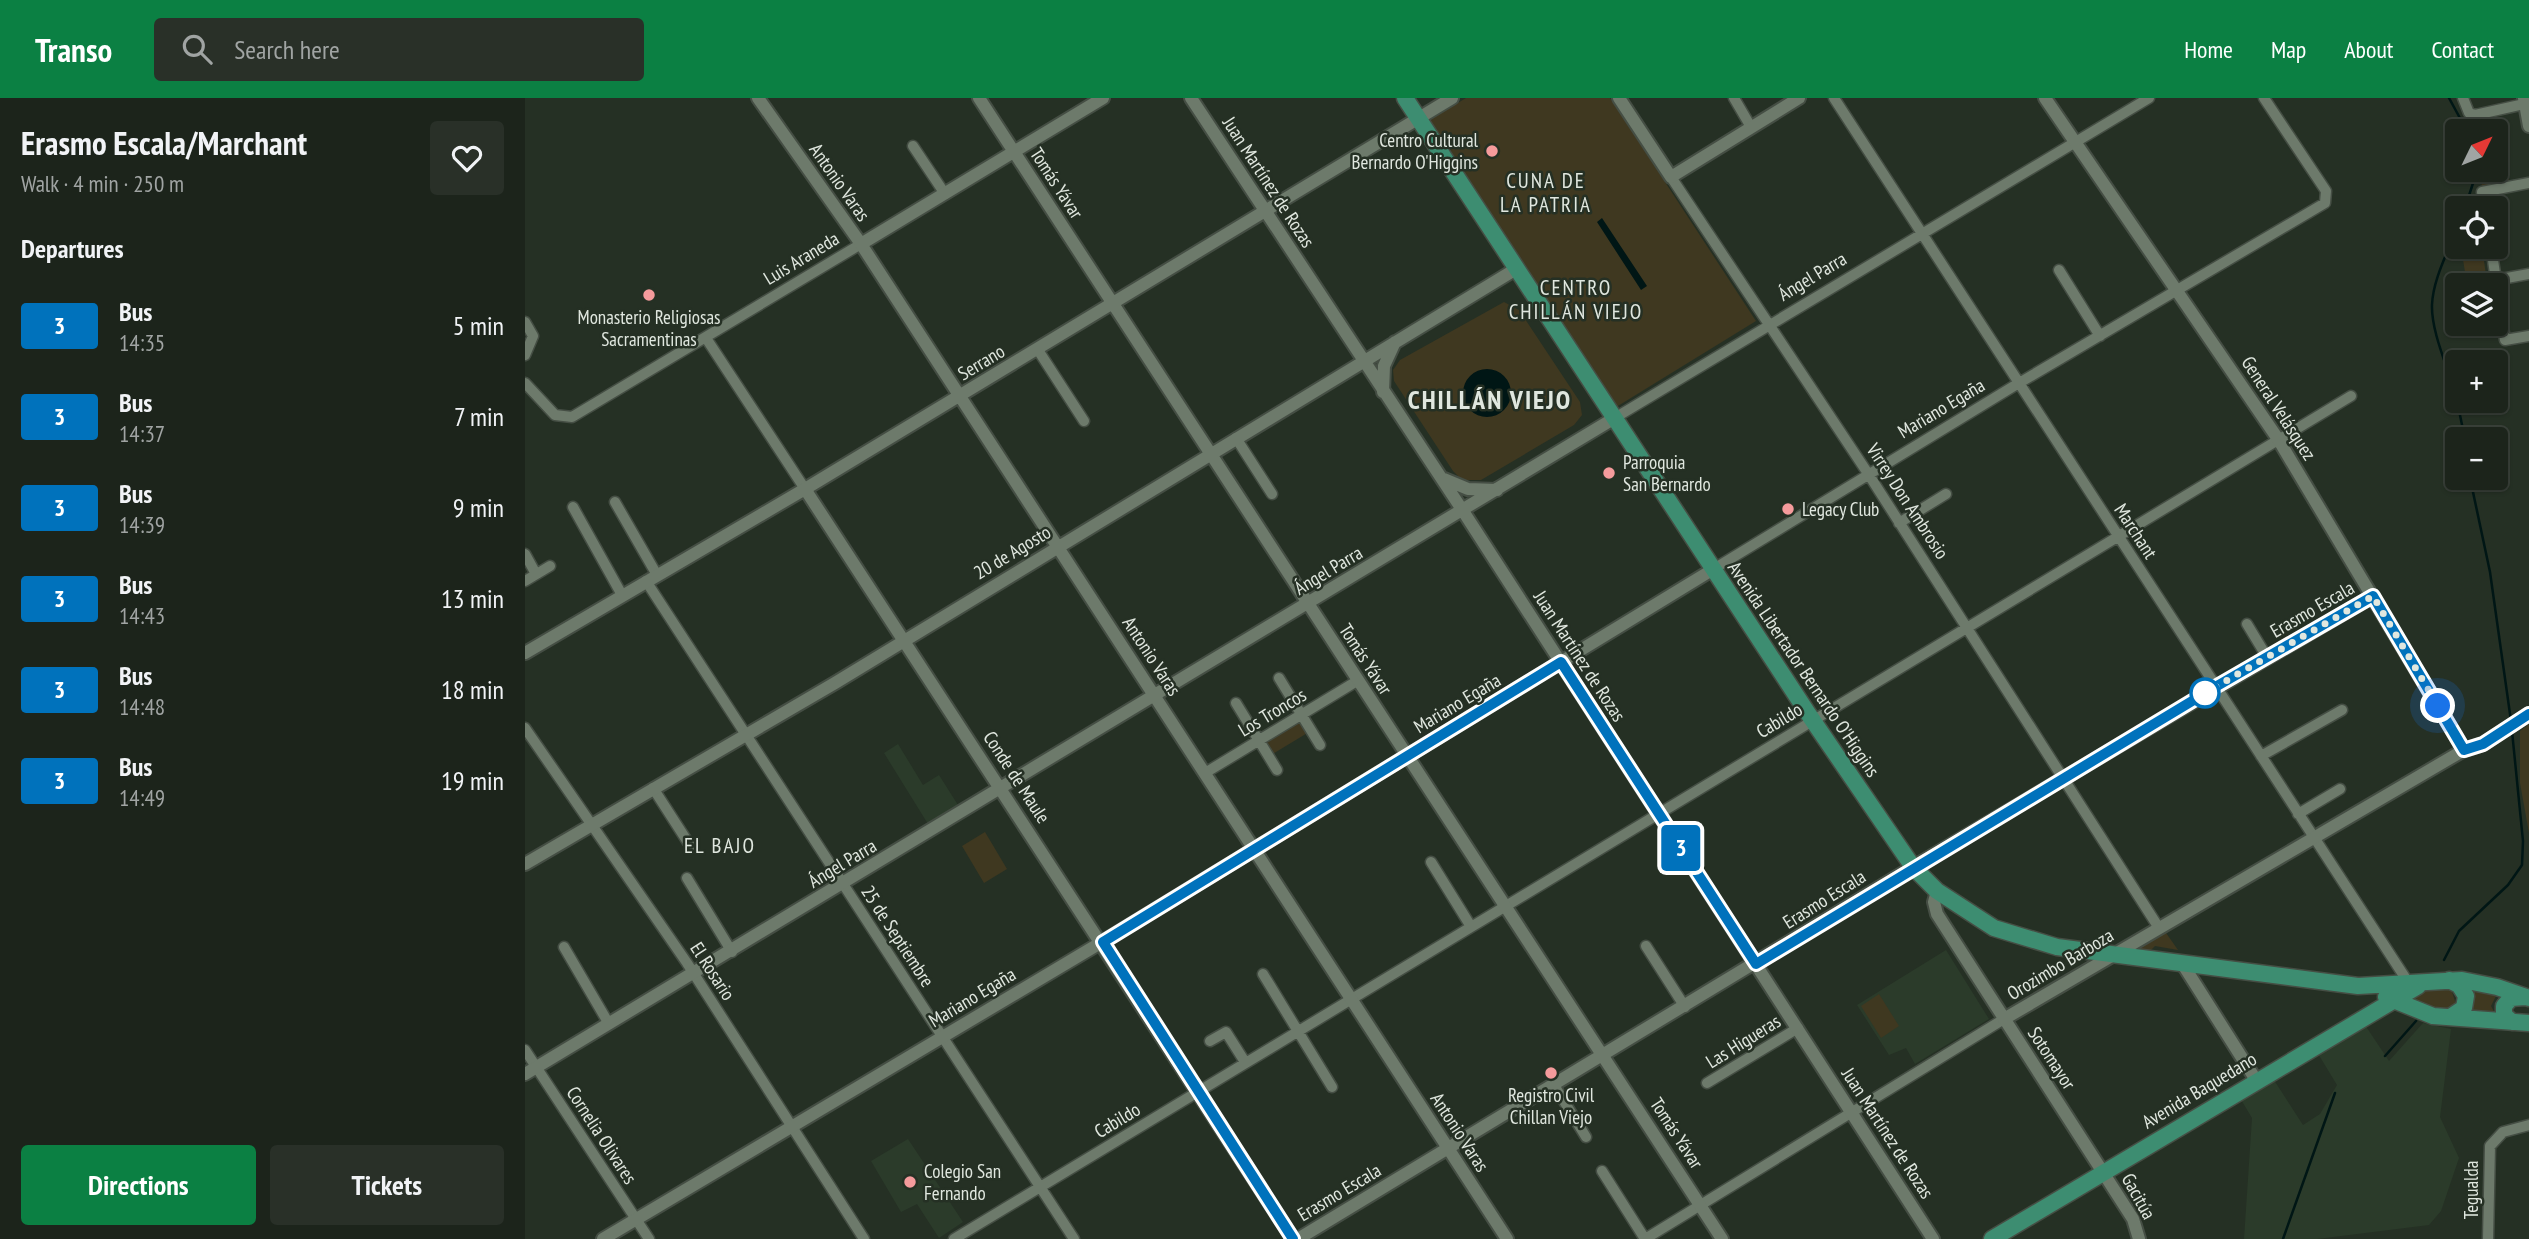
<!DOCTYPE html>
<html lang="en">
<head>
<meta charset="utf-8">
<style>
  :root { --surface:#1c241b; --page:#293028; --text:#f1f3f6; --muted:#a0a4a3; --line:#3a413a; --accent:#0b8043 }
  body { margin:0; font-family:"PT Sans Narrow",sans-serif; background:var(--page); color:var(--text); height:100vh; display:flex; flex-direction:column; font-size:26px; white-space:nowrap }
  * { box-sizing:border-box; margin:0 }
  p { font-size:23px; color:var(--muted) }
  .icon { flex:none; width:38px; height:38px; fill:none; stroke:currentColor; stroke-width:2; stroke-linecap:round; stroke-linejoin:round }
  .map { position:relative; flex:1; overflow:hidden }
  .drawer { display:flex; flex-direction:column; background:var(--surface); width:525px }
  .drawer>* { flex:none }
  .badge { padding:0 14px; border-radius:5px; font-size:24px; line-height:46px }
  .needle { width:46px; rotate:47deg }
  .tools { position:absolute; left:1920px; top:21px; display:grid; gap:14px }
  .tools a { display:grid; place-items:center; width:63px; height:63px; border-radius:7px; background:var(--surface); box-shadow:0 2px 5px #0004,0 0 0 2px var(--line); font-size:35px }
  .you { position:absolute; width:35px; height:35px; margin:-18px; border:5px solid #fff; border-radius:50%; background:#1a73e8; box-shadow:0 0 0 10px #1a73e833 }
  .map>.badge { position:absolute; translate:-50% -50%; box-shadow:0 0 0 4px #fff }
  h2 { padding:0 21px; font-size:26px; line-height:63px }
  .round { display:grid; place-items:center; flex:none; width:74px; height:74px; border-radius:7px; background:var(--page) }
  .headline { display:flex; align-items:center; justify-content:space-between; height:119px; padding:0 21px }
  h1 { font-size:33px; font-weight:700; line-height:52px }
  .button { display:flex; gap:14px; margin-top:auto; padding:14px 21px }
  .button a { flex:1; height:80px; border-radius:7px; background:var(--accent); color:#fff; font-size:28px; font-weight:700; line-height:80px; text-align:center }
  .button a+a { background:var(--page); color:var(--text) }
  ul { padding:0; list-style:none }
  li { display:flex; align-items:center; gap:21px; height:91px; padding:0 21px }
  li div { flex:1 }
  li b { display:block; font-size:26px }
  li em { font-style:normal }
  li .badge { min-width:77px; font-weight:700; text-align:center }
  header { display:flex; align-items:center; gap:42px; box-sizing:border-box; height:98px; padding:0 35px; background:var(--accent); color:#fff }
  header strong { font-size:33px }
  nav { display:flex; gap:38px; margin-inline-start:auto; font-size:24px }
  .search { width:490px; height:63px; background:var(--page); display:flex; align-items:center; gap:18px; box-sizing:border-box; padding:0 24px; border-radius:7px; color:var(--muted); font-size:26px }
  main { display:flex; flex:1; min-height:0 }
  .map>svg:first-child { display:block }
</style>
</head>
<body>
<header>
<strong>Transo</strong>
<div class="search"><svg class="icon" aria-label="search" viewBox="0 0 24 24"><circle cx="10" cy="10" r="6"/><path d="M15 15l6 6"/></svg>Search here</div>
<nav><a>Home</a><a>Map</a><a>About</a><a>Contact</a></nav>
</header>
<main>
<section class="drawer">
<div class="headline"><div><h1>Erasmo Escala/Marchant</h1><p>Walk · 4 min · 250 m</p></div><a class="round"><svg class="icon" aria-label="heart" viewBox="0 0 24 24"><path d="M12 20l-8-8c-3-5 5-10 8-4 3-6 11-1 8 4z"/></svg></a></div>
<h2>Departures</h2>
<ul>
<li><span class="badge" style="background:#0072bc;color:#fff">3</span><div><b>Bus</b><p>14:35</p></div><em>5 min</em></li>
<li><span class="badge" style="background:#0072bc;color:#fff">3</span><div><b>Bus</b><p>14:37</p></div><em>7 min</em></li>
<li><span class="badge" style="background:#0072bc;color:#fff">3</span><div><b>Bus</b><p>14:39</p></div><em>9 min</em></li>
<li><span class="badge" style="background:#0072bc;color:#fff">3</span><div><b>Bus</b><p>14:43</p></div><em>13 min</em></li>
<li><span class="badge" style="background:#0072bc;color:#fff">3</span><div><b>Bus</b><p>14:48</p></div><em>18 min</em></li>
<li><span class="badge" style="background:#0072bc;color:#fff">3</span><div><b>Bus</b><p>14:49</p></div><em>19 min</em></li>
</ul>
<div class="button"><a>Directions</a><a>Tickets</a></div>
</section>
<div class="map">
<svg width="2004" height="1141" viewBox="0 0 2004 1141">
  <rect width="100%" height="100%" fill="#253024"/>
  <path fill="#2b3b2a" d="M 373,646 L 398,687 L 414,677 L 433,707 L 403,726 L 359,655 Z
    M 1421,852 L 1464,921 L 1390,966 L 1381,950 L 1364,957 L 1332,907 Z
    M 1898,925 L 1926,931 L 1915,1019 L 1934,1060 L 1916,1113 L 1904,1127 L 1792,1141 L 1719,1141 L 1727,1020 L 1715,1000 L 1747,979 L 1778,1027 L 1795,1016 L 1812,987 L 1792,954 L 1840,927 L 1864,963 Z
    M 383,1041 L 438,1124 L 414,1140 L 392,1106 L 376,1114 L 346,1063 Z"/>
  <path fill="#3f3820" d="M 941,0 L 1085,0 L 1231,223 L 1088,311 L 1000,178 L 1005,174 L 903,23 Z
    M 1973,21 L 1984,83 L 1957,88 L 1954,72 L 1970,72 L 1970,33 L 1947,33 L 1946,25 Z
    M 1936,149 L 1957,149 L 1961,177 L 1941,180 Z
    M 979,204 L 994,212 L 1055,304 L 1057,317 L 1049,327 L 956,382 L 937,382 L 928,373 L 869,283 L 868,272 L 875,262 Z
    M 776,622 L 784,634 L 746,657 L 739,645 Z
    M 2004,626 L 2004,735 L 1995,685 L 1995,633 Z
    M 460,734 L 482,771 L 459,785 L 437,748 Z
    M 1639,832 L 1653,852 L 1630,848 L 1624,854 L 1608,852 Z
    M 1921,890 L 1927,894 L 1931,906 L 1921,913 L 1878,904 L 1899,891 Z
    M 1941,891 L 1972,896 L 1966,908 L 1971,917 L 1942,913 Z
    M 1354,896 L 1374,928 L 1356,940 L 1336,908 Z"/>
  <path fill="#001615" d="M 1077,120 L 1122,188 L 1116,192 L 1072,124 Z
    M938 295a24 24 0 1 1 48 0a24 24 0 1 1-48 0Z"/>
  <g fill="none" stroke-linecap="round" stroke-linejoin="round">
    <path stroke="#001615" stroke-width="2.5" d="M 1924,0 L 1942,33
      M 1940,110 L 1949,82 L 1949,72
      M 1932,130 C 1923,154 1908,181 1907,207 C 1906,235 1925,274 1932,302
      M 1932,303 L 1940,341
      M 1945,380 L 1965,474 L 1986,623
      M 1919,862 L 1934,833 L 1983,787 L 1997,767 L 1998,743 L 1987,633
      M 1860,958 L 1891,923
      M 1758,1141 L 1810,995"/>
    <defs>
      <path id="minor" d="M 1209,0 L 1226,29
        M 1309,0 L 1883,884
        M 1938,0 L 1944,15 L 1950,17 L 2004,5
        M 388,48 L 420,96
        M 1146,79 L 1344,377 L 1634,830
        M 1960,110 L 1957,94 L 2004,85
        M 1966,149 L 1980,242 L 2004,238
        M 1534,172 L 1575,238
        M 1971,182 L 2004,176
        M 0,224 L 8,238 L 0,257
        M 181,240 L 280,391
        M 513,252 L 559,323
        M 0,285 L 30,317 L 47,319 L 336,146
        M 1088,321 L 1624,0
        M 711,340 L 747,396
        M 90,404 L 132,477
        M 48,409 L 97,497
        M 1374,425 L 1421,396
        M 0,456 L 11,476
        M 1187,472 L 1489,288 L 1800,105 L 1801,93 L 1739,0
        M 0,483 L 25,468
        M 121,483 L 549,1141
        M 1722,526 L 1742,559
        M 754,580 L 795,647
        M 711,605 L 752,672
        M 0,630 L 162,865 L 339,1141
        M 1736,658 L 1817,612
        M 680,675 L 832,583
        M 128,690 L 166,749
        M 1773,716 L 1815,691
        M 906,764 L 945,827
        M 162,780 L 207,854
        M 1121,848 L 1160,909
        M 39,849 L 84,926
        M 738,876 L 807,989
        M 685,943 L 701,934 L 720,964
        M 0,952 L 124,1141
        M 1182,985 L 1273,930
        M 1029,987 L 1061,1039
        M 1077,1073 L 1120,1141
        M 429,1141 L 1826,298
        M 1120,1141 L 1479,921
        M 1963,1141 L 1965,1048 L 1978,1034 L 2004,1027"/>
      <path id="tertiary" d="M 233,0 L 336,146 L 982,1141
        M 454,0 L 1197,1141
        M 666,0 L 938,413 L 1408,1141
        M 1094,0 L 1146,79 L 1274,0
        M 1520,0 L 1753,341 L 1939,652
        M 1999,0 L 2004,28
        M 336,146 L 578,0
        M 858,294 L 859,268 L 870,244
        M 919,381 L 943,391 L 972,392
        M 280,391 L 768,1141
        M 0,555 L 280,391 L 927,0
        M 0,766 L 310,585 L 991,171
        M 1412,793 L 1409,804 L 1412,816 L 1608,1121 L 1614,1141
        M 1657,865 L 1731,982
        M 1479,921 L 1939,652 L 1958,646 L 2004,616
        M 0,976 L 1088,321
        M 78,1141 L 577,844 L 1187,472
        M 773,1141 L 1388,769 L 1848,498"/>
      <path id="primary" d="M 880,0 L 1282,614 L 1388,769 L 1412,793 L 1469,830 L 1532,849 L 1833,888 L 1937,882 L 1972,889 L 2004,900
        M 1924,882 L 1934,887 L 1941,898 L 1939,910 L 1927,918
        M 1861,899 L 1908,918 L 2004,925
        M 1987,924 L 1979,917 L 1979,908 L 1986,900 L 2000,899
        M 1467,1141 L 1893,888"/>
    </defs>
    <use href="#minor" stroke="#454e44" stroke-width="13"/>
    <use href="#tertiary" stroke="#454e44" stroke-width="16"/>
    <use href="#primary" stroke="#454e44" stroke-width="19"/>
    <use href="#minor" stroke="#6d7a6b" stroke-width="10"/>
    <use href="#tertiary" stroke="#6d7a6b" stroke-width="12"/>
    <use href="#primary" stroke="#3d8d71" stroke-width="16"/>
  </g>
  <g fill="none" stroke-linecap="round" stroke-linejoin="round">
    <defs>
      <path id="line" d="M 768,1141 L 578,844 L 1036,564 L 1231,866 L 1692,588 L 1848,498 L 1939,652 L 1958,646 L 2004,616"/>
    </defs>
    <use href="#line" stroke="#fff" stroke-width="16"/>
    <use href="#line" stroke="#0072bc" stroke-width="10"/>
    <path stroke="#e0e7df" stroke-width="7" stroke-dasharray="0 12.6" d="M 1680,595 L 1848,498 L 1913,608"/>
  </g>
  <g fill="#f59b9c" stroke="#253024" stroke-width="2.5">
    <circle cx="967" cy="53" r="7"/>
    <circle cx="124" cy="197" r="7"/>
    <circle cx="1084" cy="375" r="7"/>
    <circle cx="1263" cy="411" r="7"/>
    <circle cx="1026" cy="975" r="7"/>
    <circle cx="385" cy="1084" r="7"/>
  </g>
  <circle fill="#fff" stroke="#0072bc" stroke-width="3.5" cx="1680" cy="595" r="14"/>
  <g text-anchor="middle" stroke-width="5" stroke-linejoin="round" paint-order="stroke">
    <g font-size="19" fill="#e0e7df" stroke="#253024" text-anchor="start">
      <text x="953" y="49" text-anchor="end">Centro Cultural<tspan x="953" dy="22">Bernardo O'Higgins</tspan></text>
      <text x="124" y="226" text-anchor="middle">Monasterio Religiosas<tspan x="124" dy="22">Sacramentinas</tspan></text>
      <text x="1098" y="371">Parroquia<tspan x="1098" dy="22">San Bernardo</tspan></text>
      <text x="1277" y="418">Legacy Club</text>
      <text x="1026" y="1004" text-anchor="middle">Registro Civil<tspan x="1026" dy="22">Chillan Viejo</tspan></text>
      <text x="399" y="1080">Colegio San<tspan x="399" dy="22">Fernando</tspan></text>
    </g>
    <g font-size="19" fill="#e0e7df" stroke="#253024">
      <text transform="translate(315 84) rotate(55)" y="7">Antonio Varas</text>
      <text transform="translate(744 84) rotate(57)" y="7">Juan Martínez de Rozas</text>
      <text transform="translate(532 85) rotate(57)" y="7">Tomás Yávar</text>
      <text transform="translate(276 160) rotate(-31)" y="7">Luis Araneda</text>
      <text transform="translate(1287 178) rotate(-31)" y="7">Ángel Parra</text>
      <text transform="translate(456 264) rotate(-31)" y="7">Serrano</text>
      <text transform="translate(1416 310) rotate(-31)" y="7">Mariano Egaña</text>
      <text transform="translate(1754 310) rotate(57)" y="7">General Velásquez</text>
      <text transform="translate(1383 403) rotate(57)" y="7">Virrey Don Ambrosio</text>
      <text transform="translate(1611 433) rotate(57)" y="7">Marchant</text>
      <text transform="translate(487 454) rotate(-31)" y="7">20 de Agosto</text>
      <text transform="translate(803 472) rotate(-31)" y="7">Ángel Parra</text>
      <text transform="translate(1787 511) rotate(-30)" y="7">Erasmo Escala</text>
      <text transform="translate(627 558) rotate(57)" y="7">Antonio Varas</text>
      <text transform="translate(1055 558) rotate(57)" y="7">Juan Martínez de Rozas</text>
      <text transform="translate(841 561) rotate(57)" y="7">Tomás Yávar</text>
      <text transform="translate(1279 571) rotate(56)" y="7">Avenida Libertador Bernardo O'Higgins</text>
      <text transform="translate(932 605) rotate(-31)" y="7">Mariano Egaña</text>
      <text transform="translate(747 614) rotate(-31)" y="7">Los Troncos</text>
      <text transform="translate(1254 622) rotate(-31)" y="7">Cabildo</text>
      <text transform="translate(492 679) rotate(57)" y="7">Conde de Maule</text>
      <text transform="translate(317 765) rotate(-31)" y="7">Ángel Parra</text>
      <text transform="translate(1299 801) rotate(-32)" y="7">Erasmo Escala</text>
      <text transform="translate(373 838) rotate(57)" y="7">25 de Septiembre</text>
      <text transform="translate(1535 866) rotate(-31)" y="7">Orozimbo Barboza</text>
      <text transform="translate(188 873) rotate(57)" y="7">El Rosario</text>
      <text transform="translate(447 899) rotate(-31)" y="7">Mariano Egaña</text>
      <text transform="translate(1218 943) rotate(-32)" y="7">Las Higueras</text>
      <text transform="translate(1527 960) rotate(57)" y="7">Sotomayor</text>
      <text transform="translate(1674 992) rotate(-31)" y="7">Avenida Baquedano</text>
      <text transform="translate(592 1022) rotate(-31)" y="7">Cabildo</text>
      <text transform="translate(935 1034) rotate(57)" y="7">Antonio Varas</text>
      <text transform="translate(1152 1035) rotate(57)" y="7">Tomás Yávar</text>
      <text transform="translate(1363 1035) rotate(57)" y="7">Juan Martínez de Rozas</text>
      <text transform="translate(77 1037) rotate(57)" y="7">Cornelia Olivares</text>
      <text transform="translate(1946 1092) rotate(-90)" y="7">Tegualda</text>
      <text transform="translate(814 1094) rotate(-31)" y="7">Erasmo Escala</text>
      <text transform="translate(1614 1098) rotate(61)" y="7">Gacitúa</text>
    </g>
    <g font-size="21" letter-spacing="2" fill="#e0e7df" stroke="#253024">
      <text x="1021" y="90">CUNA DE<tspan x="1021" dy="24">LA PATRIA</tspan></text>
      <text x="1051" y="197">CENTRO<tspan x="1051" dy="24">CHILLÁN VIEJO</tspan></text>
      <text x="195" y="755">EL BAJO</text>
    </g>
    <g font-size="26" font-weight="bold" letter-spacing="2" fill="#e0e7df" stroke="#253024">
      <text x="965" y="311">CHILLÁN VIEJO</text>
    </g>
  </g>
</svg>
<div class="tools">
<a><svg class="needle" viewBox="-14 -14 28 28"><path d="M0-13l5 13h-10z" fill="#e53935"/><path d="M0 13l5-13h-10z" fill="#a0a4a3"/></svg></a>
<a><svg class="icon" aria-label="locate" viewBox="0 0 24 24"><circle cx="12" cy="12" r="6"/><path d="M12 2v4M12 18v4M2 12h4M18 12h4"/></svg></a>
<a><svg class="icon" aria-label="layers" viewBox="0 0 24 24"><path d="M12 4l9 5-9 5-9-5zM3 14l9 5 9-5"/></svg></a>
<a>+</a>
<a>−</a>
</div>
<div class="you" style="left:1913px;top:608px"></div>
<b class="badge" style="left:1156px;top:750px;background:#0072bc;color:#fff">3</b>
</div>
</main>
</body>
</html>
